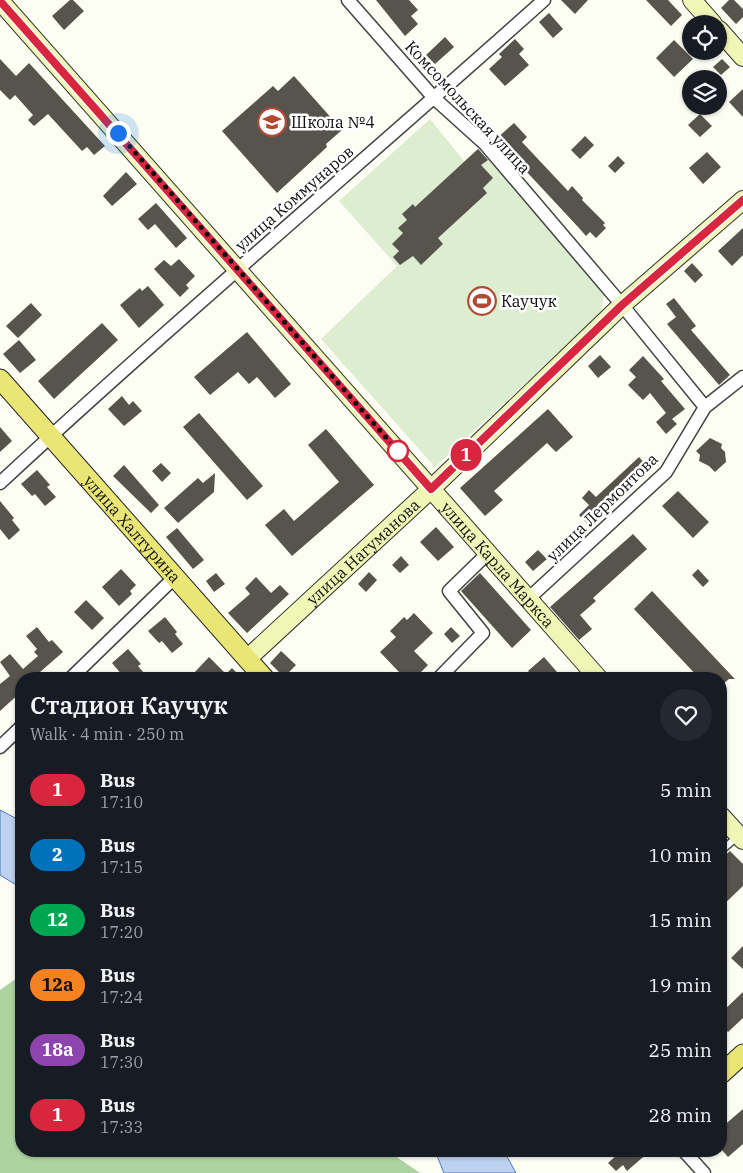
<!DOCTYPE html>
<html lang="en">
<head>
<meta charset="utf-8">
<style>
  :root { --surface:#171b24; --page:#242831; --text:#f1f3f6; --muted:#9ea1a6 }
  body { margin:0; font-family:"IBM Plex Serif",serif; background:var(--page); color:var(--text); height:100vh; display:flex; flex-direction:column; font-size:19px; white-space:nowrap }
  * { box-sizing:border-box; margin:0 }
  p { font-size:16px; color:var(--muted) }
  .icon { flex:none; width:28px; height:28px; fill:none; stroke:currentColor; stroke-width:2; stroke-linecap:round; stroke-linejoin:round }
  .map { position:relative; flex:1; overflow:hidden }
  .panel { position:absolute; left:15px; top:672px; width:712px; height:485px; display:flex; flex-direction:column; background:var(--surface); border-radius:20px; box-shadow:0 1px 4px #0004 }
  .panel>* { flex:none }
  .badge { padding:0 10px; border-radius:16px; font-size:18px; line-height:32px }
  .controls { position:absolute; left:682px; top:15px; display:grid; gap:10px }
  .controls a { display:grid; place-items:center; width:45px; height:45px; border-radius:50%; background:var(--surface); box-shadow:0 1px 4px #0004; font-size:25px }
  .you { position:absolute; width:25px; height:25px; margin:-12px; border:4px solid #fff; border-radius:50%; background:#1a73e8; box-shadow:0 0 0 8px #1a73e833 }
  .map>.badge { position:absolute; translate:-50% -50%; box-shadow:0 0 0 2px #fff }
  .round { display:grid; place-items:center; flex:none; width:52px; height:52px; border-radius:26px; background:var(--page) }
  .overview { display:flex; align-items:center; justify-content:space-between; height:85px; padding:0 15px }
  h1 { font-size:24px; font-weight:600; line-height:38px }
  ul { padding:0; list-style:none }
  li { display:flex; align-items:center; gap:15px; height:65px; padding:0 15px }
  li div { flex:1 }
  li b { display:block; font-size:19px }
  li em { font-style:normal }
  li .badge { min-width:55px; font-weight:700; text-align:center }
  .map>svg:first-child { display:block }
</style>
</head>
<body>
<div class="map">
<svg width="743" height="1173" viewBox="0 0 743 1173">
  <rect width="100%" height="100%" fill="#fdfef3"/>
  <path fill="#add4a0" d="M 21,975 L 21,1151 L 388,1151 L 420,1173 L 0,1173 L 0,990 Z"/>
  <path fill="#ddedd0" d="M 430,119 L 464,161 L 480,148 L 605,289 L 601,314 L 435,467 L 321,339 L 397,266 L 339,201 Z"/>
  <path fill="#bcd2f0" stroke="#4b79bf" d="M 0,810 L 21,821 L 21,888 L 0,875 Z
    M 435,1151 L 504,1151 L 516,1173 L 444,1173 Z"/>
  <path fill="#57534d" d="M 70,0 L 73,0 L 84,11 L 64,30 L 52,16 Z
    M 376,0 L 409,0 L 418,10 L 411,16 L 418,24 L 405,36 Z
    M 561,0 L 588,0 L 575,14 Z
    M 646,0 L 668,0 L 682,15 L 671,26 Z
    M 729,0 L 734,0 L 743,9 L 743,17 L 736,24 L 721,8 Z
    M 549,13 L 563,29 L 553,38 L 539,22 Z
    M 445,37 L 454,47 L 435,64 L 426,55 Z
    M 515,39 L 524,49 L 519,54 L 529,65 L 505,86 L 489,69 L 502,57 L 499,54 Z
    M 674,40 L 693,59 L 674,77 L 656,58 Z
    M 0,59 L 16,76 L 29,63 L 105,146 L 94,155 L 87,147 L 82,151 L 48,114 L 34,126 L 28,120 L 33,115 L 15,95 L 10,100 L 0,90 Z
    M 722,59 L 730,67 L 721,75 L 713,67 Z
    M 294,76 L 342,130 L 326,144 L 327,147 L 277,193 L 222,131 L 273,86 L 278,91 Z
    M 743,89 L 743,117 L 729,102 Z
    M 700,114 L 712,126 L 700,137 L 688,125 Z
    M 514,123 L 527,137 L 522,142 L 568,191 L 572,186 L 583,198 L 582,200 L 605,223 L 603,225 L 606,228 L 596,238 L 590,232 L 586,236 L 579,228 L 496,139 Z
    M 585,136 L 594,145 L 580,159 L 571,150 Z
    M 478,149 L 488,160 L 481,165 L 493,178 L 483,188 L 487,193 L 438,238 L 443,244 L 421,265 L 413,256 L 400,265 L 393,257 L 399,251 L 392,244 L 403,233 L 398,228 L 407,220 L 402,214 L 413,204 L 415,207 Z
    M 707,152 L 721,167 L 703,184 L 689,168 Z
    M 618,156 L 625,163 L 615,173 L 608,166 Z
    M 126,172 L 137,184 L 112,206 L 103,196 Z
    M 156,203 L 187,238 L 176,248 L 155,224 L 148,230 L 138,219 Z
    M 743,228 L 743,255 L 732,266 L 718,251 Z
    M 179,259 L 195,276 L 186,285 L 189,288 L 180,297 L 154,269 L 164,260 L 171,266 Z
    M 692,263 L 703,275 L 695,283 L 684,271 Z
    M 148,286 L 164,305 L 139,328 L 120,305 L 140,288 L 142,291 Z
    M 674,298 L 696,326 L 691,330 L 730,375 L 719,385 L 667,324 L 676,317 L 666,304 Z
    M 31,303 L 42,315 L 18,338 L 6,326 Z
    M 102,323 L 118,340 L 54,399 L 38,381 Z
    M 247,332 L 291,384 L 275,398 L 257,377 L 249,384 L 238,372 L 210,395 L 194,377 Z
    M 19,340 L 36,360 L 20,373 L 3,354 Z
    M 600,355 L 611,367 L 598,378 L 588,366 Z
    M 643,356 L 664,379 L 661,381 L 685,409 L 672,419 L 677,424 L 666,434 L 656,422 L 666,413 L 650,393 L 643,400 L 628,385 L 636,377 L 629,370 Z
    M 122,396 L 129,405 L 133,401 L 142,411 L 124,426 L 108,409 Z
    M 548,409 L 573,437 L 556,452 L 547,443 L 494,491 L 503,500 L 485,516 L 460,488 Z
    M 199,413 L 263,486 L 247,500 L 183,427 Z
    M 0,427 L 12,441 L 0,452 Z
    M 326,429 L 374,485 L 292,556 L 265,525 L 284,509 L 294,521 L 339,482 L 308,445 Z
    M 710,438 L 722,444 L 721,448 L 725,452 L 726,462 L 715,472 L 709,466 L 699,461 L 700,455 L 696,451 Z
    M 639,457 L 647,466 L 587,523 L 579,515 L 589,505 L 582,498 L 589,490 L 596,497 Z
    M 161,463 L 171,473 L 162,482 L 152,471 Z
    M 124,465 L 159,505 L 151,513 L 113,476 Z
    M 37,470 L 50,485 L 47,487 L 56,497 L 45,506 L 35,494 L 32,496 L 21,484 Z
    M 215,473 L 214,492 L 178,523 L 164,508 L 198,478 L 203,483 Z
    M 678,491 L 709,522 L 693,538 L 662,506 Z
    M 0,501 L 14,518 L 12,520 L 20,530 L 9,540 L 0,529 Z
    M 436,527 L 454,547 L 438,561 L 420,542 Z
    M 177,528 L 204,560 L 193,569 L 166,537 Z
    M 633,534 L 647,549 L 593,598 L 596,601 L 580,615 L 592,629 L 579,640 L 550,607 Z
    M 538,550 L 547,559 L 533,571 L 525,562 Z
    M 401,556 L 409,565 L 400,573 L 392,565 Z
    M 121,569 L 136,585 L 130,591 L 132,594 L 119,606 L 102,587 Z
    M 698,569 L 709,581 L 703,587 L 692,575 Z
    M 369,572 L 377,580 L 366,592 L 358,584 Z
    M 216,573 L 225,584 L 214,592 L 206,581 Z
    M 480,573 L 531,630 L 512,648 L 461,591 Z
    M 256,577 L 271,593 L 280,585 L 289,594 L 247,633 L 228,613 L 250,594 L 245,588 Z
    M 652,591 L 732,676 L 735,679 L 729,679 L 721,686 L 721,679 L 700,679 L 634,609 Z
    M 86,600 L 104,618 L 92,630 L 74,612 Z
    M 414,613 L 433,633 L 414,651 L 428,665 L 414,679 L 391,679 L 399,672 L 380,652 L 396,637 L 390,631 L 404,617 L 407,620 Z
    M 165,617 L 177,632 L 175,634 L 183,644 L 172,653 L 162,641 L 159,643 L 148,631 Z
    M 37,627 L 49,642 L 52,640 L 63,652 L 32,679 L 21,679 L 21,692 L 0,711 L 0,684 L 10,676 L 0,662 L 10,654 L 23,669 L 38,656 L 34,652 L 37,649 L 26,636 Z
    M 451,627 L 460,636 L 452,643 L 444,634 Z
    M 128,649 L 141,664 L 138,666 L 149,679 L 130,679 L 126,673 L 123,676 L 112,663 Z
    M 281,651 L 296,665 L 287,674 L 285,672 L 282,675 L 270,663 Z
    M 209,657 L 226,674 L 232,668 L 243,679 L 200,679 L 194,673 Z
    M 544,657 L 563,679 L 535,679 L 528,671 Z
    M 730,851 L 743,864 L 743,886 L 721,907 L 721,859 Z
    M 743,946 L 743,969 L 731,958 Z
    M 743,992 L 743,1018 L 728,1032 L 721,1025 L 721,1013 Z
    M 743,1109 L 743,1144 L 728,1157 L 721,1149 L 721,1128 Z
    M 621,1151 L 650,1151 L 627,1171 L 623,1165 L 616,1171 L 608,1163 Z"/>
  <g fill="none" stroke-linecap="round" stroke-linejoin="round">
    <defs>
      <path id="lane" d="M 721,851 L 738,836"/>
      <path id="street" d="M 348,0 L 434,98 L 485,144 L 622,305 L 705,407 L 666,472 L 528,599
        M 705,407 L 743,377
        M 0,483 C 178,318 363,162 544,0
        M 70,679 L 175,577
        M 438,679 L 483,633 L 449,591 L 488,553
        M 0,747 L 21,727
        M 684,1151 L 704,1173"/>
      <g id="secondary">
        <path d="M 692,0 L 713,24"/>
        <path id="s1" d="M 0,1 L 599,679"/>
        <path d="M 719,30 L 743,57"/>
        <path id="s2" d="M 247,659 L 431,489 L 622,305 L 743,200"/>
        <path d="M 721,816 L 743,840"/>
      </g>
      <g id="primary">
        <path id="s3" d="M 0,379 L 265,679"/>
        <path d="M 721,1074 L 743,1054"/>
      </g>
    </defs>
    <use href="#lane" stroke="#424242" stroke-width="9"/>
    <use href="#street" stroke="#424242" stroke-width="15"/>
    <use href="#secondary" stroke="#313131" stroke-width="20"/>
    <use href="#primary" stroke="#202020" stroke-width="21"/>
    <use href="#lane" stroke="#fff" stroke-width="6"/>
    <use href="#street" stroke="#fff" stroke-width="12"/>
    <use href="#secondary" stroke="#f0f6b5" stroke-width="18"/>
    <use href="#primary" stroke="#eae676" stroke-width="19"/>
  </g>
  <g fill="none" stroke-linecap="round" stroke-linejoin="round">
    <defs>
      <path id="line" d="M 0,1 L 431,489 L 622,305 L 743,200"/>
    </defs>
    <use href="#line" stroke="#fff" stroke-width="11"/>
    <use href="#line" stroke="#d7263d" stroke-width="8"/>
    <path stroke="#0f0f0f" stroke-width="5" stroke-dasharray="0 9" d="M 118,133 L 398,451"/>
  </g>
  <defs>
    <symbol id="school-ring" viewBox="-11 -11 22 22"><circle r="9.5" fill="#fff" stroke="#b14935" stroke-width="1.5"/><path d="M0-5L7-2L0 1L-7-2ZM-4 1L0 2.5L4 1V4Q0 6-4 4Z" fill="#b14935"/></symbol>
    <symbol id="stadium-ring" viewBox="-11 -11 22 22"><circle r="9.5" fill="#fff" stroke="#b14935" stroke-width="1.5"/><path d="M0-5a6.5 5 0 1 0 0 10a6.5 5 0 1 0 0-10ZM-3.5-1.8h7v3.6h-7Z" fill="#b14935"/></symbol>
  </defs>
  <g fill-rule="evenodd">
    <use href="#school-ring" x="256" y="106" width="32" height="32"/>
    <use href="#stadium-ring" x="466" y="285" width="32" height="32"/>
  </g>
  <circle fill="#fff" stroke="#d7263d" stroke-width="2.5" cx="398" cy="451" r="10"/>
  <g text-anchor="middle" stroke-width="5" stroke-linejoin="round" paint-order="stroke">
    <g font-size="16" fill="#0f0f0f" stroke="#fff">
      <text transform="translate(468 107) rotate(47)" y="6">Комсомольская улица</text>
      <text transform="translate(294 198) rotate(-41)" y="6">улица Коммунаров</text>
      <text transform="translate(602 507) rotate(-44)" y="6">улица Лермонтова</text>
      <text dy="6" stroke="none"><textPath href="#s3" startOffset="200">улица Халтурина</textPath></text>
      <text dy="6" stroke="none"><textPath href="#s2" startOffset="158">улица Нагуманова</textPath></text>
      <text dy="6" stroke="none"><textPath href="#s1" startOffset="752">улица Карла Маркса</textPath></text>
    </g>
    <g font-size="16" fill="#0f0f0f" stroke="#fff" text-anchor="start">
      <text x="291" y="128">Школа №4</text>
      <text x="501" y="307">Каучук</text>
    </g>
  </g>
</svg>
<div class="controls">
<a><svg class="icon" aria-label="locate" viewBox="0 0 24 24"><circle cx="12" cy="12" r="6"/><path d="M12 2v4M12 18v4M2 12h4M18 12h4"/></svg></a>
<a><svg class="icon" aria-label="layers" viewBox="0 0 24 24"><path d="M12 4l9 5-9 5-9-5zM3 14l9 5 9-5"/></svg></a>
</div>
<div class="you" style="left:118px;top:133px"></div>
<b class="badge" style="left:466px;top:455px;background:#d7263d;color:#fff">1</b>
<section class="panel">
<div class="overview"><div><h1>Стадион Каучук</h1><p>Walk · 4 min · 250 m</p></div><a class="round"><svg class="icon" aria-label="heart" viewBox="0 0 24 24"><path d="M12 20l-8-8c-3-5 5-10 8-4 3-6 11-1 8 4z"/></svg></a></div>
<ul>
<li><span class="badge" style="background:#d7263d;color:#fff">1</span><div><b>Bus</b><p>17:10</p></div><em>5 min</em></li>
<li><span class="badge" style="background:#0072bc;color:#fff">2</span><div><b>Bus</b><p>17:15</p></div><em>10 min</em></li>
<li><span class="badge" style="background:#00a651;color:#fff">12</span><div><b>Bus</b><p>17:20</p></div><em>15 min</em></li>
<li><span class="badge" style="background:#f58220;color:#111">12а</span><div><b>Bus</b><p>17:24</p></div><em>19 min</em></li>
<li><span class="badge" style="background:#8e44ad;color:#fff">18а</span><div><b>Bus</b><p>17:30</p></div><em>25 min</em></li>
<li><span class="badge" style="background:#d7263d;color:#fff">1</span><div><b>Bus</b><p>17:33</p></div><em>28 min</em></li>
</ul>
</section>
</div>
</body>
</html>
